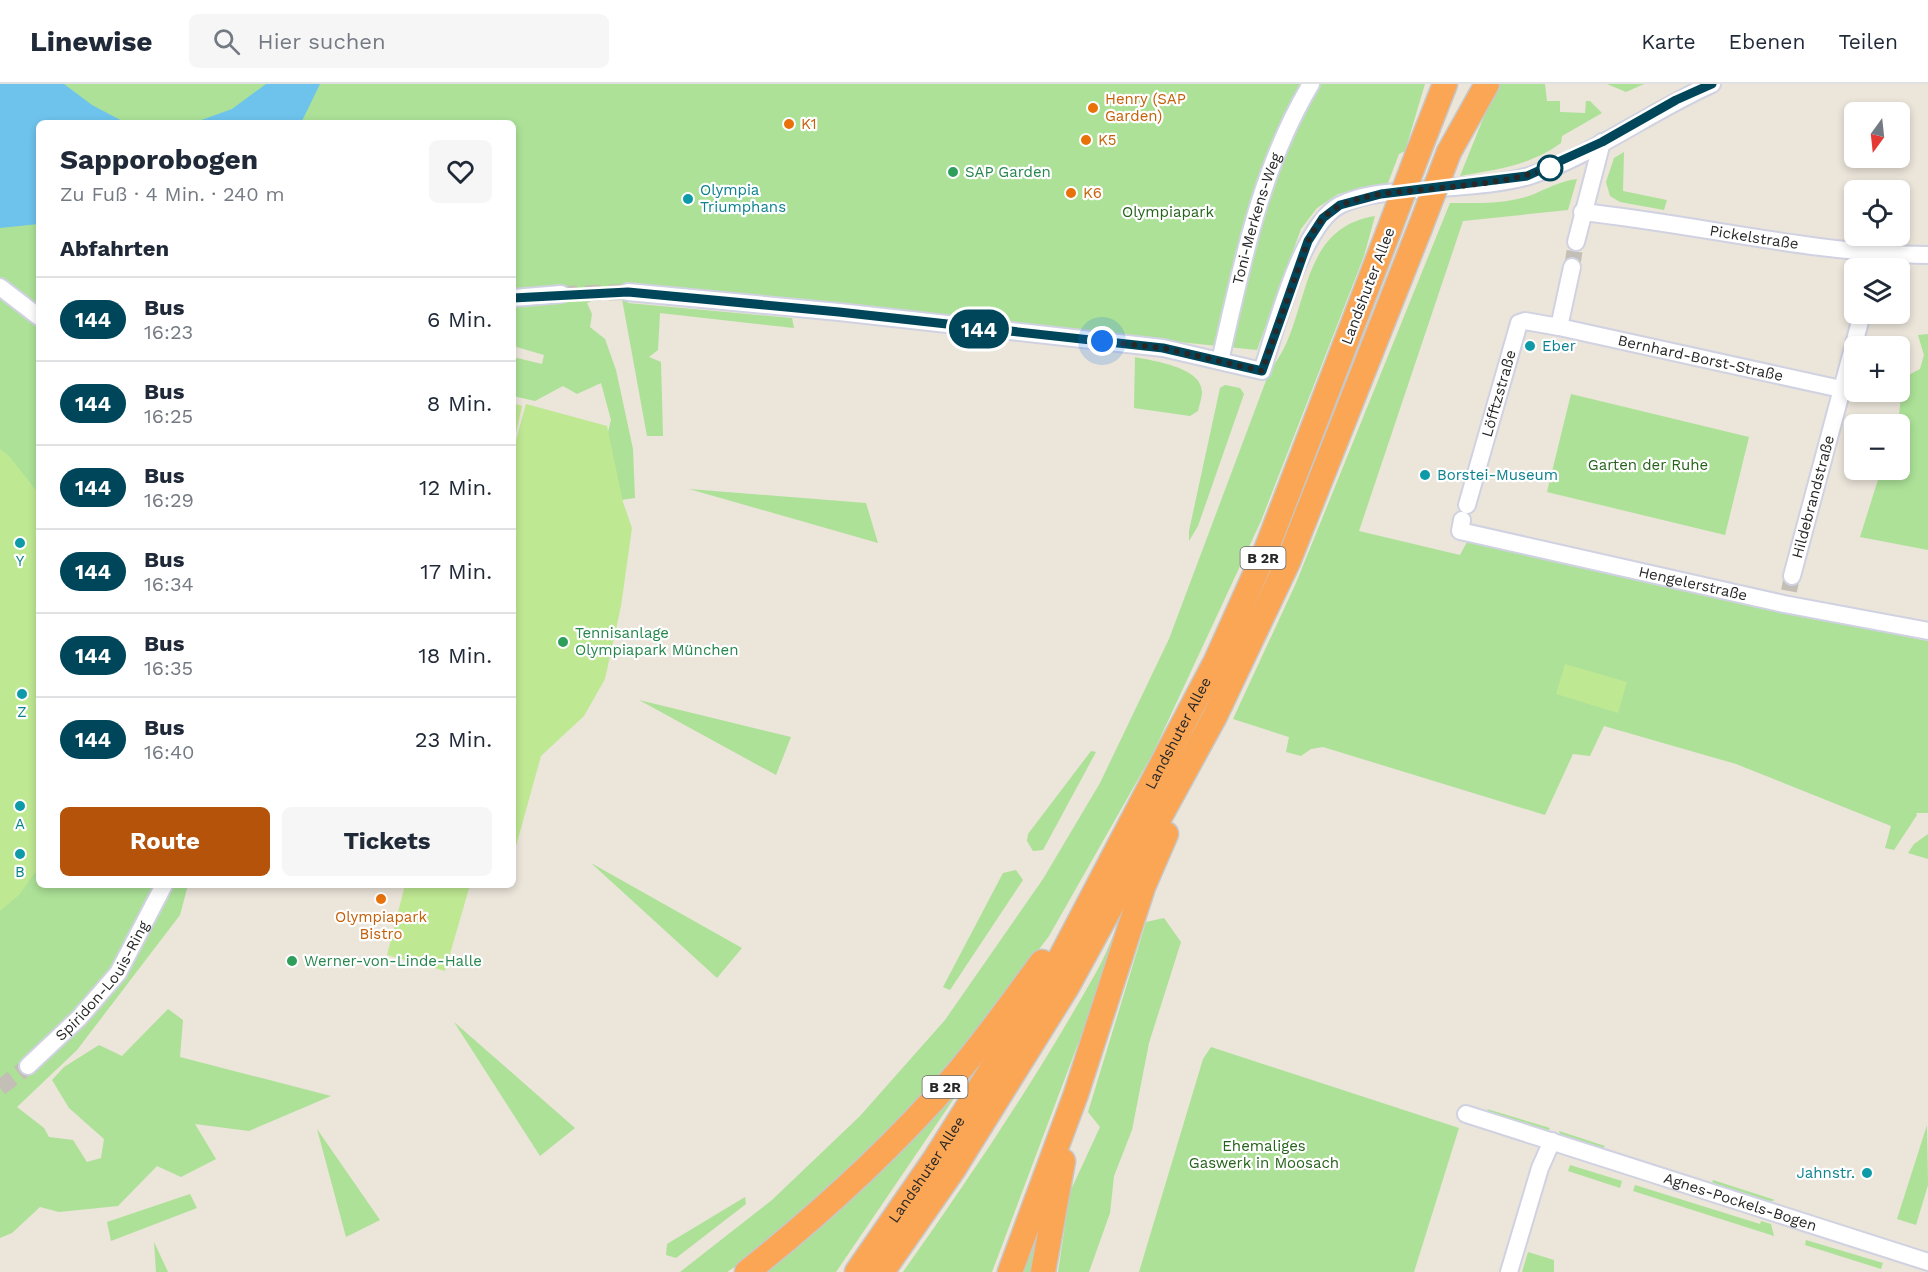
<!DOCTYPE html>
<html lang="de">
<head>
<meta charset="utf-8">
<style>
  :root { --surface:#fff; --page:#f6f6f7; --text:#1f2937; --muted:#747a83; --line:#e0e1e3; --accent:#b45309 }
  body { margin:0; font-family:"Work Sans",sans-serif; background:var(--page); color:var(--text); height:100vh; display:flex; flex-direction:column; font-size:22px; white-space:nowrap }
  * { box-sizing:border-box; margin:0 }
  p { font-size:20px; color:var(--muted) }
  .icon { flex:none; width:33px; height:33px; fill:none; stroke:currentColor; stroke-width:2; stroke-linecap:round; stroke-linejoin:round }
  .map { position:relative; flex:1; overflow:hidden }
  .details { position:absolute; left:36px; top:36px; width:480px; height:768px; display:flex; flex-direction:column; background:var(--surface); border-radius:9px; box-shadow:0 3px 9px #0003 }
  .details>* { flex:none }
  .badge { padding:0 12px; border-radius:20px; font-size:21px; line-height:39px }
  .needle { width:39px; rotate:195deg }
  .fabs { position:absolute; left:1844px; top:18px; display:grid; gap:12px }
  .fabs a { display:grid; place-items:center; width:66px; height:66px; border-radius:9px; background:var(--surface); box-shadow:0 3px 9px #0003; font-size:30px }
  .you { position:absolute; width:30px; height:30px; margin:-15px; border:4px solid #fff; border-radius:50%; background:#1a73e8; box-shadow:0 0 0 9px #1a73e833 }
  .map>.badge { position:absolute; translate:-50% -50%; box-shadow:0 0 0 3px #fff }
  h2 { padding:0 24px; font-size:22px; line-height:54px }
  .round { display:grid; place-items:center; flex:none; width:63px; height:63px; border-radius:9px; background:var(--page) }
  .summary { display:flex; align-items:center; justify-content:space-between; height:102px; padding:0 24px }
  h1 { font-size:28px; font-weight:700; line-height:45px }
  .cta { display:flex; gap:12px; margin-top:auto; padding:12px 24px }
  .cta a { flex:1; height:69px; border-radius:9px; background:var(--accent); color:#fff; font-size:24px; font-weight:700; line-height:69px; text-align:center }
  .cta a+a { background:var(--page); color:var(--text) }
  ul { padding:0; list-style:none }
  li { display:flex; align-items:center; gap:18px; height:84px; padding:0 24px; border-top:2px solid var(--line) }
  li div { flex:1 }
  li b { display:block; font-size:22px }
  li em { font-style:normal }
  li .badge { min-width:66px; font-weight:700; text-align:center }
  header { display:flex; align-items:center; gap:36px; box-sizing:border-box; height:84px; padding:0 30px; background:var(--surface); border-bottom:2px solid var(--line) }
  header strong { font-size:28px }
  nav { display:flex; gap:33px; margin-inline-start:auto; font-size:21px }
  .search { width:420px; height:54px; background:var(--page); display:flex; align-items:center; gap:15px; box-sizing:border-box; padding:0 21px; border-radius:9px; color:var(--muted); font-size:22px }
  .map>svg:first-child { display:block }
</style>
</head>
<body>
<header>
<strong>Linewise</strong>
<div class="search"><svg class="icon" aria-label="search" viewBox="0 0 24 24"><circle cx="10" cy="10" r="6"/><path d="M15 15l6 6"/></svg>Hier suchen</div>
<nav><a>Karte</a><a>Ebenen</a><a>Teilen</a></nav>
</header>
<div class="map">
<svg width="1928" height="1188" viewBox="0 0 1928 1188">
  <rect width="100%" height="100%" fill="#ebe5da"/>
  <path fill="#ace197" d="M 0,0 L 1425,0 L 1405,67 L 1399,70 L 1388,99 L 1338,110 L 1317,124 L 1301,145 L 1257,266 L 627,201 L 628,219 L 792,234 L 794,244 L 660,229 L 658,266 L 649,273 L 661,278 L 663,352 L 647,352 L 620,204 L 587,219 L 592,230 L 590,243 L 605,255 L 616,286 L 633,365 L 635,414 L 607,418 L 605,360 L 611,336 L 601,299 L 577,310 L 563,302 L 535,317 L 513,312 L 513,273 L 542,280 L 544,271 L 513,262 L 513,39 L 39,39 L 39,801 L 188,801 L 180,831 L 77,966 L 17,1023 L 44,1044 L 49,1053 L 73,1056 L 87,1078 L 101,1074 L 104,1055 L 69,1024 L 52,996 L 64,983 L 99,961 L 122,972 L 168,925 L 183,936 L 180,973 L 331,1012 L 249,1047 L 195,1040 L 216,1075 L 181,1093 L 157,1082 L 118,1122 L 59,1128 L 40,1123 L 12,1149 L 0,1154 Z
    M 1497,0 L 1545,0 L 1547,17 L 1560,17 L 1560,28 L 1585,29 L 1586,17 L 1590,17 L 1602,29 L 1562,52 L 1561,59 C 1531,81 1496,86 1460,92 Z
    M 1607,0 L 1644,0 L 1626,8 Z
    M 1624,68 L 1623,107 L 1667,116 L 1664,126 L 1620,118 L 1610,112 L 1606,98 L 1614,74 Z
    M 1577,95 L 1568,126 L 1463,137 L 1359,447 L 1460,471 L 1467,458 L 1780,527 L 1928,557 L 1928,729 L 1916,729 L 1917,731 L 1894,766 L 1885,764 L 1891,742 L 1736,680 L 1604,642 L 1590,672 L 1573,670 L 1545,731 L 1323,663 L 1311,665 L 1301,672 L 1286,668 L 1289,653 L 1233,635 L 1296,499 L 1450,119 C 1477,119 1503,120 1529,112 C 1545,106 1559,97 1577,95 Z
    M 1375,132 L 1364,172 L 1261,437 L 1153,669 L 1049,852 L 968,960 L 847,1091 L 765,1163 L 727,1188 L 680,1188 L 772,1116 L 860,1032 L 945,936 L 1043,795 L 1100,699 L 1169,555 L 1270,286 C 1312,237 1294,145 1375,132 Z
    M 1928,250 L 1928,466 L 1860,453 L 1881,386 L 1899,386 L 1898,340 L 1903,294 L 1920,285 L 1924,271 L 1918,251 Z
    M 1135,273 C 1153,277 1202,283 1202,308 C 1202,314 1199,322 1198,327 L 1190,332 L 1134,324 Z
    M 1225,301 L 1240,304 L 1244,310 L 1198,442 L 1189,457 L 1189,447 L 1220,304 Z
    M 1571,310 L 1749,353 L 1725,451 L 1547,408 Z
    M 689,405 L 866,419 L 878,459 Z
    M 639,616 L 791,653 L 776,691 Z
    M 1091,667 L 1096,668 L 1043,766 L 1033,767 L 1027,757 L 1028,750 Z
    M 1928,750 L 1928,775 L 1908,769 L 1914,760 Z
    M 591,779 L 742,864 L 717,894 Z
    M 1016,786 L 1023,796 L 950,906 L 943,903 L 1003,789 Z
    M 1128,819 L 1105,888 L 992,1188 L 903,1188 C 972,1091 1040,989 1098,885 C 1110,863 1116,841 1128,819 Z
    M 1164,834 L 1181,858 L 1149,959 L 1132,1046 L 1114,1092 L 1110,1129 L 1089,1188 L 1058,1188 L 1070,1108 L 1100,1043 L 1088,1028 L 1146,838 Z
    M 454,938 L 575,1044 L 540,1072 Z
    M 999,951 L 989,973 L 970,991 L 836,1188 L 760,1188 Z
    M 1211,963 L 1459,1044 L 1414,1188 L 1139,1188 L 1191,1015 L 1203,975 Z
    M 1487,1025 L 1550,1044 L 1547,1048 L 1492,1031 Z
    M 1927,1041 L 1928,1101 L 1916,1141 L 1897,1135 Z
    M 317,1045 L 380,1136 L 346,1153 Z
    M 1559,1047 L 1605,1062 L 1601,1067 L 1561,1053 Z
    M 1570,1081 L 1622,1097 L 1620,1104 L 1568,1087 Z
    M 1713,1096 L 1775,1116 L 1766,1119 L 1711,1103 Z
    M 1635,1101 L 1760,1140 L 1761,1137 L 1771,1140 L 1774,1152 L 1633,1107 Z
    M 1048,1103 L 1034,1188 L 1020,1188 Z
    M 190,1110 L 197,1124 L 111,1157 L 107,1138 Z
    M 745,1113 L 746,1120 L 676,1174 L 666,1171 L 667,1160 Z
    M 1806,1156 L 1883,1179 L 1881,1185 L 1805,1161 Z
    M 154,1158 L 168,1188 L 156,1188 Z
    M 1528,1168 L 1554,1176 L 1554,1188 L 1522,1188 Z"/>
  <path fill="#bfe893" d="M 513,319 L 522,322 L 513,363 Z
    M 526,320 L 607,342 L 623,418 L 632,444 L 621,522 L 605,595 L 584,632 L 541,672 L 513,773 L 513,367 Z
    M 0,365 L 10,373 L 39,410 L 39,783 L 19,811 L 0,827 Z
    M 1565,580 L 1627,598 L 1618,629 L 1556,610 Z
    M 405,801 L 470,801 L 445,887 L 387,871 Z"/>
  <path fill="#6ec3ec" d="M 0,0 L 64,0 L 92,21 L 126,39 L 39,39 L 39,140 L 0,144 Z
    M 266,0 L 320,0 L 301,39 L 193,39 L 232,25 Z"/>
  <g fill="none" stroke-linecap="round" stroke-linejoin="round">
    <path stroke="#c4bfb6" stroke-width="16" stroke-dasharray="16 8" stroke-linecap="butt" d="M 1572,183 L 1576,158
      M 561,210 L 628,208
      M 1789,507 L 1792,492
      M 0,1004 L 28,982"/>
    <defs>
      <g id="minor">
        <path id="s1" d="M 1582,128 C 1696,140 1814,170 1928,171"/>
        <path d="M 1576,158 L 1602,58"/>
        <path d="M 1874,184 L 1877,168"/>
        <path d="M 0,203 L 39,233"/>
        <path d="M 628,208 L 839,228 L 1163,264 L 1262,287 C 1276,245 1301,141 1340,121 C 1366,108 1401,108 1429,105 C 1462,102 1497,101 1529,92 C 1590,73 1651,27 1712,0"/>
        <path d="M 513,214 L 561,210"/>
        <path d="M 1559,243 L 1572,183"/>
        <path id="s2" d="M 1220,277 C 1242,181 1260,85 1311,0"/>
        <path id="s3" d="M 1467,421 L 1519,239 L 1525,237 L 1559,243 L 1841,305"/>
        <path id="s4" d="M 1462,436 L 1460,447 L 1784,520 L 1928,547"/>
        <path id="s5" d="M 1792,492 L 1862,230"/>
        <path id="s6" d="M 28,982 L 79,934 L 118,889 L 164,801"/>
        <path id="s7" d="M 1466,1030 L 1928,1178"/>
        <path d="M 1509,1188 L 1540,1084 L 1552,1057"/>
      </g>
      <g id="highway">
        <path d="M 1449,68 L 1487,0"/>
        <path d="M 1418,69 L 1445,0"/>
        <path d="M 747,1188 C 821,1129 891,1065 953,994 C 985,957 1013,917 1042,878"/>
        <path id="s8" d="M 857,1188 L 935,1075 L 1054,886 L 1216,577 L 1266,466 L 1388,149"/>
        <path d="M 882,1188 L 953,1086 L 1067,903 L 1215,632 L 1288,478 L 1420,144"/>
        <path d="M 1010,1188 L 1076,1010 L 1143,803 L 1166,750"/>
        <path d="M 1043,1188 L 1063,1077"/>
      </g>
    </defs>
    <use href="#minor" stroke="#d0d2e1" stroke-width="20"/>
    <use href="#highway" stroke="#c7c7c7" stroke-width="27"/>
    <use href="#minor" stroke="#fff" stroke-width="16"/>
    <use href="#highway" stroke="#fba655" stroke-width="24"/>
    <defs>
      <path id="highway-bridge" d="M 1420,144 L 1449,68
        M 1388,149 L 1418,69"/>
    </defs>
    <use href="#highway-bridge" stroke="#c7c7c7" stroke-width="27" stroke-linecap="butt"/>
    <use href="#highway-bridge" stroke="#fba655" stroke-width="24"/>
  </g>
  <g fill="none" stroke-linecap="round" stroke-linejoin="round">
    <defs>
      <path id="line" d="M 513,214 L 628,208 L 839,228 L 1163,264 L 1262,287 L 1308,157 L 1323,134 L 1340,121 L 1381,110 L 1527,92 L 1602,58 L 1676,16 L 1712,0"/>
    </defs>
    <use href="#line" stroke="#fff" stroke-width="14"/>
    <use href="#line" stroke="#00465a" stroke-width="9"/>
    <path stroke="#282828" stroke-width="6" stroke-dasharray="0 10.8" d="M 1102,257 L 1163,264 L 1262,287 L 1308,157 C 1316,142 1325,128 1342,121 C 1368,109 1400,108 1428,105 C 1470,101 1510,98 1550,84"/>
  </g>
  <g fill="#e8710a" stroke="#fff" stroke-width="2">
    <circle cx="1093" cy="24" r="6"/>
    <circle cx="789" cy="40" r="6"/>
    <circle cx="1086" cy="56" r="6"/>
    <circle cx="1071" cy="109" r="6"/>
    <circle cx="381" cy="815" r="6"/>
  </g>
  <circle fill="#fff" stroke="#00465a" stroke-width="3" cx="1550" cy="84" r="12"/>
  <g fill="#2e9e5b" stroke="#fff" stroke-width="2">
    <circle cx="953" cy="88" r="6"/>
    <circle cx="563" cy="558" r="6"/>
    <circle cx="292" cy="877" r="6"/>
  </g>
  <g fill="#0f9aa8" stroke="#fff" stroke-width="2">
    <circle cx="688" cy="115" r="6"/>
    <circle cx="1530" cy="262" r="6"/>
    <circle cx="1425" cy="391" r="6"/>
    <circle cx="20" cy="459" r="6"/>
    <circle cx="22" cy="610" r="6"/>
    <circle cx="20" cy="722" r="6"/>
    <circle cx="20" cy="770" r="6"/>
    <circle cx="1867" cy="1089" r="6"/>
  </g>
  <g text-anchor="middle" stroke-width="4.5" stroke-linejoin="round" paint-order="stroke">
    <g fill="#fff" stroke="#686868" stroke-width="1.5">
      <rect x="1240.5" y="463" width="45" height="22" rx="4.5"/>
      <rect x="922.5" y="992" width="45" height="22" rx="4.5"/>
    </g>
    <g font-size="14" font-weight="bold" fill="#282828">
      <text x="1263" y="479">B 2R</text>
      <text x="945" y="1008">B 2R</text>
    </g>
    <g font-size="15" fill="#c56008" stroke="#fff" text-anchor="start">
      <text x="1105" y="20">Henry (SAP<tspan x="1105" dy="17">Garden)</tspan></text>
      <text x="801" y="45">K1</text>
      <text x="1098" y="61">K5</text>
      <text x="1083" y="114">K6</text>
      <text x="381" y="838" text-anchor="middle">Olympiapark<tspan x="381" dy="17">Bistro</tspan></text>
    </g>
    <g font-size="15" fill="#27864d" stroke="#fff" text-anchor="start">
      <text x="965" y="93">SAP Garden</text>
      <text x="575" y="554">Tennisanlage<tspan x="575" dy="17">Olympiapark München</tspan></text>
      <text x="304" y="882">Werner-von-Linde-Halle</text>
    </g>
    <g font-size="15" fill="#0d838f" stroke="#fff">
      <text x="700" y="111" text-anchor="start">Olympia<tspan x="700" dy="17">Triumphans</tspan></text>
      <text x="1542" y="267" text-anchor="start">Eber</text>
      <text x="1437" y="396" text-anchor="start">Borstei-Museum</text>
      <text x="20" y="482">Y</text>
      <text x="22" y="633">Z</text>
      <text x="20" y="745">A</text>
      <text x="20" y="793">B</text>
      <text x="1855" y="1094" text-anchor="end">Jahnstr.</text>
    </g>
    <g font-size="15" fill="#26631b" stroke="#fff">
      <text x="1168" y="133">Olympiapark</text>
      <text x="1648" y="386">Garten der Ruhe</text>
      <text x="1264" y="1067">Ehemaliges<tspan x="1264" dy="17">Gaswerk in Moosach</tspan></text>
    </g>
    <g font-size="15" fill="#282828" stroke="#fff">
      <text dy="5" stroke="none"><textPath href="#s2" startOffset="147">Toni-Merkens-Weg</textPath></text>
      <text dy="5" stroke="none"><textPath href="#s1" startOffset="174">Pickelstraße</textPath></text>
      <text transform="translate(1368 202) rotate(-69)" y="5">Landshuter Allee</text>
      <text dy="5" stroke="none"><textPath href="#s3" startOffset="375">Bernhard-Borst-Straße</textPath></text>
      <text dy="5" stroke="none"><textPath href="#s3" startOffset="116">Löfftzstraße</textPath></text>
      <text dy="5" stroke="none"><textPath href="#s5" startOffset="82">Hildebrandstraße</textPath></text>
      <text dy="5" stroke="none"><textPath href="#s4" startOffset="250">Hengelerstraße</textPath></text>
      <text dy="5" stroke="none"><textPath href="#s8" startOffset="628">Landshuter Allee</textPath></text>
      <text dy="5" stroke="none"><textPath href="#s6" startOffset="114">Spiridon-Louis-Ring</textPath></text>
      <text dy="5" stroke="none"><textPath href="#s8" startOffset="124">Landshuter Allee</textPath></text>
      <text dy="5" stroke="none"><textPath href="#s7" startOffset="288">Agnes-Pockels-Bogen</textPath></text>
    </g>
  </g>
</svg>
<div class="fabs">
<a><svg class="needle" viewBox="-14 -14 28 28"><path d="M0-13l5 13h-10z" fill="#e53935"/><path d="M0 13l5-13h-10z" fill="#747a83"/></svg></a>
<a><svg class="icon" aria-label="locate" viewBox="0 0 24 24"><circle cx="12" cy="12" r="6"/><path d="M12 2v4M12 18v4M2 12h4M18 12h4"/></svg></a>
<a><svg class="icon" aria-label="layers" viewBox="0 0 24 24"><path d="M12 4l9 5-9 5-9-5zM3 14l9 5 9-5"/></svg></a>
<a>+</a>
<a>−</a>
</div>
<div class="you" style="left:1102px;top:257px"></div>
<b class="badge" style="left:979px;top:245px;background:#00465a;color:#fff">144</b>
<section class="details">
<div class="summary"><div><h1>Sapporobogen</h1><p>Zu Fuß · 4 Min. · 240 m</p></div><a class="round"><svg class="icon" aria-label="heart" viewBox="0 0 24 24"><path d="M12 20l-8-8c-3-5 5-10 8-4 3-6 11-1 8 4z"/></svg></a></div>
<h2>Abfahrten</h2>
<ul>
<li><span class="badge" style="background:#00465a;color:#fff">144</span><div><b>Bus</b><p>16:23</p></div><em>6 Min.</em></li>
<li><span class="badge" style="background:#00465a;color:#fff">144</span><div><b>Bus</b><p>16:25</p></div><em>8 Min.</em></li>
<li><span class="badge" style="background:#00465a;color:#fff">144</span><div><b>Bus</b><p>16:29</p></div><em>12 Min.</em></li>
<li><span class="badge" style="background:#00465a;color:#fff">144</span><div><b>Bus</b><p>16:34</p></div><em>17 Min.</em></li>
<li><span class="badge" style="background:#00465a;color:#fff">144</span><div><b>Bus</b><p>16:35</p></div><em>18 Min.</em></li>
<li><span class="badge" style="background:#00465a;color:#fff">144</span><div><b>Bus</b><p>16:40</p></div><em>23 Min.</em></li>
</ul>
<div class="cta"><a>Route</a><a>Tickets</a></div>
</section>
</div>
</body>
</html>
